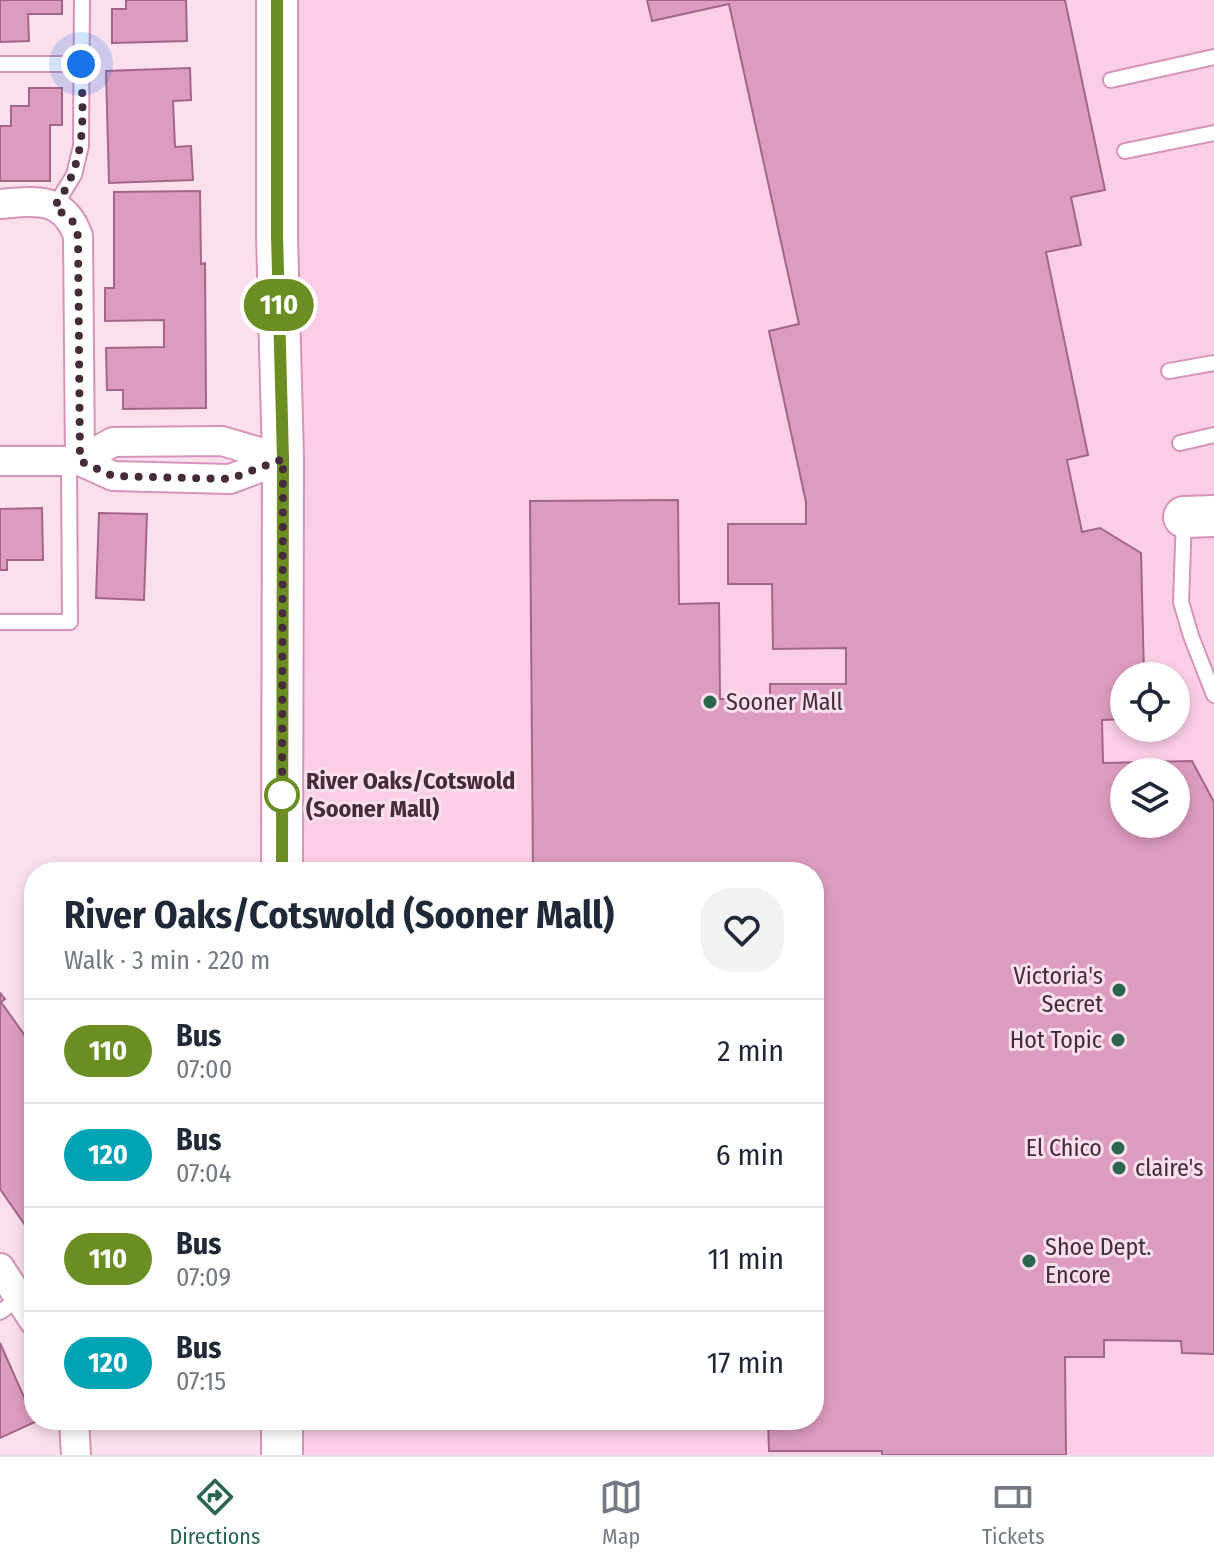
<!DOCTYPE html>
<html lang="en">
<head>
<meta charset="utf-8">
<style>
  :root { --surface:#fff; --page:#f2f2f3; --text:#1f2937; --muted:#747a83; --line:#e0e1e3; --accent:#2b654e }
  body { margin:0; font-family:"Fira Sans Condensed",sans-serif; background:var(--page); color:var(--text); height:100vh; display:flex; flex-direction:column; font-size:30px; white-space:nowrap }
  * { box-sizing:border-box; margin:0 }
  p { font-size:26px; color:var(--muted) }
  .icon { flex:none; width:44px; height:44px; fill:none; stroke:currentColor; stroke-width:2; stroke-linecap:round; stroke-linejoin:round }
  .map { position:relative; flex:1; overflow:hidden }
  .details { position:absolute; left:24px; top:862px; width:800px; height:568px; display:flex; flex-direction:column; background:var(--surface); border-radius:32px; box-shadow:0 4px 12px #0003 }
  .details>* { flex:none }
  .badge { padding:0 16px; border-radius:26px; font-size:28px; line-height:52px }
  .controls { position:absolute; left:1110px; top:662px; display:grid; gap:16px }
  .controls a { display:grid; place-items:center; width:80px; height:80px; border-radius:50%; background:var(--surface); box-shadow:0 4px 12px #0003; font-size:40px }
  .you { position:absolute; width:40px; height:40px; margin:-20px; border:6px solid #fff; border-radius:50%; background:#1a73e8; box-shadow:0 0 0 12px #1a73e833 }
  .map>.badge { position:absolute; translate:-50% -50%; box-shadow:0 0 0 4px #fff }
  .round { display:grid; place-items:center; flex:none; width:84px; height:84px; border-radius:32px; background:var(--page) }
  .overview { display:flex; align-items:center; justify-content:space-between; height:136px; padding:0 40px }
  h1 { font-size:38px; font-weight:700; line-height:60px }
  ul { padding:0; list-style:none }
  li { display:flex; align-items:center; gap:24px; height:104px; padding:0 40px; border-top:2px solid var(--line) }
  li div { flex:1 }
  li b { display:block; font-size:30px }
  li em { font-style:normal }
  li .badge { min-width:88px; font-weight:700; text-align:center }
  .tab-bar { display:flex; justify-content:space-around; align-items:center; height:112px; border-top:2px solid var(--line); background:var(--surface); font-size:22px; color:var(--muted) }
  .tab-bar a { display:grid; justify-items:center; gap:4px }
  .tab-bar .current { color:var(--accent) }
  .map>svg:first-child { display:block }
</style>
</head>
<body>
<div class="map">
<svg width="1214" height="1455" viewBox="0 0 1214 1455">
  <rect width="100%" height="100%" fill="#fbdfed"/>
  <path fill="#fccee6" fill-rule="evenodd" d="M 295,0 L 1214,0 L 1214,1455 L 295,1455 L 295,1420 L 814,1420 L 814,872 L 295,872 ZM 1124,676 L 1176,676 L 1176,728 L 1124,728 ZM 1124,772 L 1176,772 L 1176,824 L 1124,824 Z"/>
  <path fill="#dc9cc0" stroke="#a36689" stroke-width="2" fill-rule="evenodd" d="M 0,0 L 62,0 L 62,14 L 28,14 L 29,41 L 0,42 Z
    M 126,0 L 186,0 L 187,41 L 112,43 L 112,9 L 126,9 Z
    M 647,0 L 1065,0 L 1105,190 L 1071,197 L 1081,245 L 1046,252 L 1088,455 L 1067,460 L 1082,532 L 1100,528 L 1141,553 L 1144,676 L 1124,676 L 1124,719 L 1102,720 L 1103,763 L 1192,761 L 1214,802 L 1214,1354 L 1182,1353 L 1181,1341 L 1104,1340 L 1104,1357 L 1065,1357 L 1066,1455 L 882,1455 L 882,1451 L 769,1451 L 768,1420 L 814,1420 L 814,872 L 533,872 L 530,501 L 678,500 L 679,604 L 719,603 L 720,699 L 770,699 L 770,684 L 846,684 L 846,648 L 773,649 L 772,584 L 728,584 L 728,524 L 806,524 L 806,502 L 769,331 L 799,324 L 729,4 L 652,21 ZM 1124,772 L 1176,772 L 1176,824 L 1124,824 Z
    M 190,68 L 191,100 L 173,101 L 175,147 L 191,146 L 193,180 L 109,183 L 106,71 Z
    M 29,88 L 62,88 L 62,125 L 50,125 L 50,181 L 0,181 L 0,126 L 11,126 L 11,106 L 29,106 Z
    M 200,191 L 201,264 L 205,263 L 206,408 L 123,409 L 123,390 L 107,390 L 106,348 L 164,347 L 164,320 L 105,321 L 105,288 L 114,288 L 114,192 Z
    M 42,508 L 43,560 L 7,560 L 7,570 L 0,570 L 0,509 Z
    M 99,513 L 147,514 L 144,600 L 96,598 Z
    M 0,993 L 5,999 L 1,1002 L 33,1047 L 29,1049 L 34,1056 L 34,1238 L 0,1189 Z
    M 0,1343 L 35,1422 L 0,1438 Z"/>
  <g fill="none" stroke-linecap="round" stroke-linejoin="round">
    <defs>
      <path id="lane" d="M 0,64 L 81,64
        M 1111,80 L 1214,57
        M 1125,151 L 1214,133
        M 54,207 L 74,175 L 81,146 L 82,0
        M 1169,371 L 1214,363
        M 1180,443 L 1214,435
        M 1184,517 L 1181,602 L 1191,636 L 1214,695
        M 0,622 L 70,622 L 69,461
        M 0,1312 L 20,1298"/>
      <path id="street" d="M 0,204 C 36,201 64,196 78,236 L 80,461
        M 0,461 L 80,461 L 113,476 L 230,479 L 283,459
        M 80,461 L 113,442 L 222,441 L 283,459
        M 0,1268 L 34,1321
        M 74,1420 L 76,1455"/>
      <path id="secondary" d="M 277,0 L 277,235 L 283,459 L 282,872
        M 1184,517 L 1214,516
        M 282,1420 L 282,1455"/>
    </defs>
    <use href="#lane" stroke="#d594b8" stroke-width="18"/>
    <use href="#street" stroke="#d594b8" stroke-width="32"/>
    <use href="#secondary" stroke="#d594b8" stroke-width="44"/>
    <use href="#lane" stroke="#fff" stroke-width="14"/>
    <use href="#street" stroke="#fff" stroke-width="28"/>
    <use href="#secondary" stroke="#fff" stroke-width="40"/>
  </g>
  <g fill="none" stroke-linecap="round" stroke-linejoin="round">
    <defs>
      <path id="line" d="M 277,0 L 277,235 L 283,459 L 282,872"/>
    </defs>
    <use href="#line" stroke="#fff" stroke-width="18"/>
    <use href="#line" stroke="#6b8e23" stroke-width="12"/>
    <path stroke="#462b3a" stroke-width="8" stroke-dasharray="0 14.4" d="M 81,64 C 83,118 88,161 54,207 L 72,220 L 78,236 L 80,461 L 113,476 L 230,479 L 283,459 L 282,795"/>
  </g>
  <g fill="#2b654e" stroke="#fbdfed" stroke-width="3">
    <circle cx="710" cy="702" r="8"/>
    <circle cx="1119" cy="990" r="8"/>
    <circle cx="1118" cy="1040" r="8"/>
    <circle cx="1118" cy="1148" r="8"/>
    <circle cx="1119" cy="1168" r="8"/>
    <circle cx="1029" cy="1261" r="8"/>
  </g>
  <circle fill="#fff" stroke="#6b8e23" stroke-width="4" cx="282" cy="795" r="16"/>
  <g text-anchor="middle" stroke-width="6" stroke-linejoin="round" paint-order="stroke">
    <g font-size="24" fill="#462b3a" stroke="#fbdfed" text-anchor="start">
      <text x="726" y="710">Sooner Mall</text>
      <text x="1103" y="984" text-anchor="end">Victoria's<tspan x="1103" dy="28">Secret</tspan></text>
      <text x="1102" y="1048" text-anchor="end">Hot Topic</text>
      <text x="1102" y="1156" text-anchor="end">El Chico</text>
      <text x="1135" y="1176">claire's</text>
      <text x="1045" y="1255">Shoe Dept.<tspan x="1045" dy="28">Encore</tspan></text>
    </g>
    <g font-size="24" font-weight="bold" fill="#462b3a" stroke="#fbdfed" text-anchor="start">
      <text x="306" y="789">River Oaks/Cotswold<tspan x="306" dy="28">(Sooner Mall)</tspan></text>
    </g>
  </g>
</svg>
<div class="controls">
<a><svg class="icon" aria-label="locate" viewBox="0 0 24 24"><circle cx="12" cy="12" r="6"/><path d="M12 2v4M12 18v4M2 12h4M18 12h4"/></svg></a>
<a><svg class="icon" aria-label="layers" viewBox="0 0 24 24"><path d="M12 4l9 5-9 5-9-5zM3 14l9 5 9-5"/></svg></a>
</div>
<div class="you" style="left:81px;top:64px"></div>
<b class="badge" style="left:279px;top:305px;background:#6b8e23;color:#fff">110</b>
<section class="details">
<div class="overview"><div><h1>River Oaks/Cotswold (Sooner Mall)</h1><p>Walk · 3 min · 220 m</p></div><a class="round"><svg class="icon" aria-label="heart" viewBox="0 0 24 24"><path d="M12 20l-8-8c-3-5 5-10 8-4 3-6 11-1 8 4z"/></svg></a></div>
<ul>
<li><span class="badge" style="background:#6b8e23;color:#fff">110</span><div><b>Bus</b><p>07:00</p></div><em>2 min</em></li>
<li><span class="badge" style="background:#00a3b4;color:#fff">120</span><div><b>Bus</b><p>07:04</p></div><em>6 min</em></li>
<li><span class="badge" style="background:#6b8e23;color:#fff">110</span><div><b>Bus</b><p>07:09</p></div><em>11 min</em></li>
<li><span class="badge" style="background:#00a3b4;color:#fff">120</span><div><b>Bus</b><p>07:15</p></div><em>17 min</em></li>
</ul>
</section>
</div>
<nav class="tab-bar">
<a class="current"><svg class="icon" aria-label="directions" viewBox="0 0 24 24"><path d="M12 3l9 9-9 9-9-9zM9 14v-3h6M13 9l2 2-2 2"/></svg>Directions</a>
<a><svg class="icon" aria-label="map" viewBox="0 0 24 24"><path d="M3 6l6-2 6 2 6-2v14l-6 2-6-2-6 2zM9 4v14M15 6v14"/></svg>Map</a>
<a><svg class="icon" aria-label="tickets" viewBox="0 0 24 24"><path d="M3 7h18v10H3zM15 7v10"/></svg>Tickets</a>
</nav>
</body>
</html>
